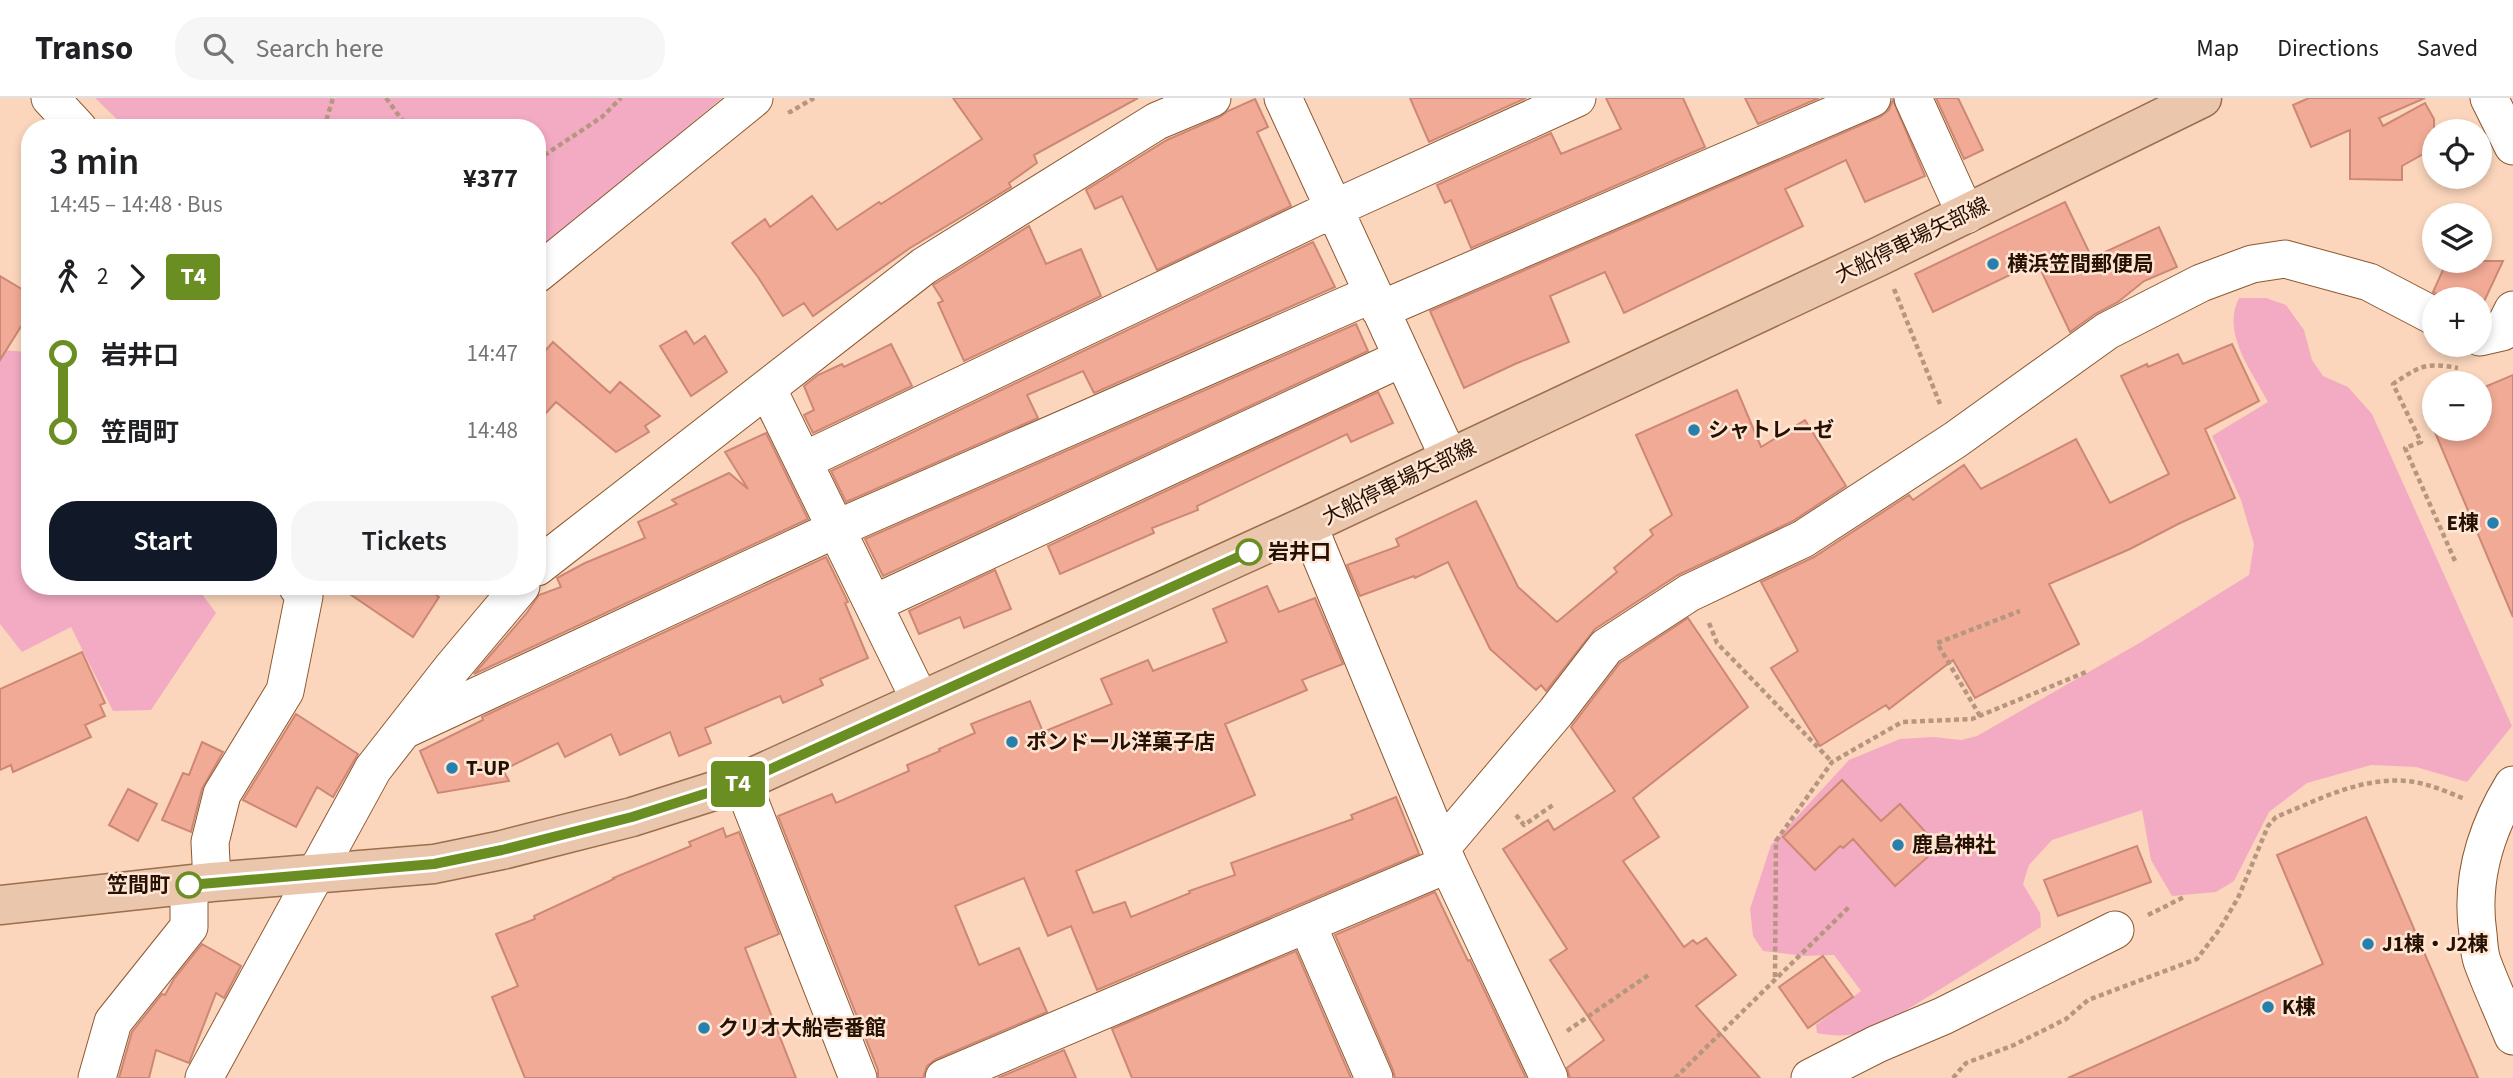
<!DOCTYPE html>
<html lang="en">
<head>
<meta charset="utf-8">
<style>
  :root { --surface:#fff; --page:#f6f6f6; --text:#202124; --muted:#757577; --line:#e0e0e0; --accent:#111827 }
  body { margin:0; font-family:"Source Sans 3","Noto Sans JP",sans-serif; background:var(--page); color:var(--text); height:100vh; display:flex; flex-direction:column; font-size:26px; white-space:nowrap }
  * { box-sizing:border-box; margin:0 }
  p { font-size:23px; color:var(--muted) }
  .icon { flex:none; width:38px; height:38px; fill:none; stroke:currentColor; stroke-width:2; stroke-linecap:round; stroke-linejoin:round }
  .map { position:relative; flex:1; overflow:hidden }
  .sheet { position:absolute; left:21px; top:21px; width:525px; height:476px; display:flex; flex-direction:column; background:var(--surface); border-radius:28px; box-shadow:0 4px 10px #0003 }
  .sheet>* { flex:none }
  .badge { padding:0 14px; border-radius:5px; font-size:24px; line-height:46px }
  .controls { position:absolute; left:2422px; top:21px; display:grid; gap:14px }
  .controls a { display:grid; place-items:center; width:70px; height:70px; border-radius:50%; background:var(--surface); box-shadow:0 4px 10px #0003; font-size:35px }
  .map>.badge { position:absolute; translate:-50% -50%; box-shadow:0 0 0 4px #fff }
  .legs { display:flex; align-items:center; gap:10px; height:77px; padding:0 28px; font-size:23px }
  .legs p { margin-inline-start:auto }
  .overview { display:flex; align-items:center; justify-content:space-between; height:119px; padding:0 28px }
  h1 { font-size:38px; font-weight:600; line-height:52px }
  .primary-button { display:flex; gap:14px; margin-top:auto; padding:14px 28px }
  .primary-button a { flex:1; height:80px; border-radius:28px; background:var(--accent); color:#fff; font-size:28px; font-weight:600; line-height:80px; text-align:center }
  .primary-button a+a { background:var(--page); color:var(--text) }
  ul { padding:0 28px; list-style:none }
  li { display:flex; align-items:center; gap:24px; height:77px; font-size:26px }
  li i { display:grid; place-items:center; width:10px; height:100%; margin:0 9px; background:currentColor }
  li i::after { content:''; width:18px; height:18px; margin:-9px; border:5px solid; border-radius:50%; background:var(--surface) }
  li p { margin-inline-start:auto }
  li:first-child i { background:linear-gradient(#0000 50%,currentColor 0) }
  li:last-child i { background:linear-gradient(currentColor 50%,#0000 0) }
  header { display:flex; align-items:center; gap:42px; box-sizing:border-box; height:98px; padding:0 35px; background:var(--surface); border-bottom:2px solid var(--line) }
  header strong { font-size:33px }
  nav { display:flex; gap:38px; margin-inline-start:auto; font-size:24px }
  .search { width:490px; height:63px; background:var(--page); display:flex; align-items:center; gap:18px; box-sizing:border-box; padding:0 24px; border-radius:28px; color:var(--muted); font-size:26px }
  .map>svg:first-child { display:block }
</style>
</head>
<body>
<header>
<strong>Transo</strong>
<div class="search"><svg class="icon" aria-label="search" viewBox="0 0 24 24"><circle cx="10" cy="10" r="6"/><path d="M15 15l6 6"/></svg>Search here</div>
<nav><a>Map</a><a>Directions</a><a>Saved</a></nav>
</header>
<div class="map">
<svg width="2513" height="980" viewBox="0 0 2513 980">
  <rect width="100%" height="100%" fill="#fbd6bc"/>
  <path fill="#f3abc4" d="M 95,0 L 722,0 L 537,153 L 537,30 L 126,30 Z
    M 2239,200 L 2266,200 L 2286,207 L 2304,232 L 2312,262 L 2323,278 L 2348,289 L 2372,316 L 2512,628 L 2467,684 L 2416,669 L 2371,667 L 2307,685 L 2269,714 L 2234,783 L 2216,794 L 2172,798 L 2151,762 L 2142,712 L 2052,742 L 2029,767 L 2023,786 L 2040,815 L 2041,829 L 1879,929 C 1858,937 1840,940 1817,935 L 1816,927 L 1861,893 L 1834,857 L 1804,858 L 1763,853 L 1753,838 L 1750,811 L 1771,747 L 1849,662 L 1900,641 L 1934,639 L 1961,642 L 1977,638 L 2141,544 L 2249,477 L 2254,446 L 2241,402 L 2212,338 L 2268,304 C 2252,273 2221,235 2239,200 Z
    M 0,252 L 30,254 L 30,488 L 196,488 L 216,515 L 151,612 L 113,613 L 71,529 L 22,554 L 0,526 Z"/>
  <path fill="#f1aa95" stroke="#cd8875" stroke-width="2" d="M 953,0 L 1138,0 L 1034,57 L 1037,65 L 1009,85 L 1011,89 L 910,150 L 813,218 L 804,205 L 783,218 L 758,179 L 732,145 L 765,121 L 770,129 L 812,98 L 837,132 L 879,104 L 881,106 L 982,41 Z
    M 1410,0 L 1526,0 L 1429,44 Z
    M 1606,0 L 1683,0 L 1705,49 L 1471,150 L 1451,102 L 1445,105 L 1437,87 L 1551,35 L 1561,56 L 1621,31 Z
    M 1745,0 L 1819,0 L 1758,26 Z
    M 1936,0 L 1958,0 L 1983,52 L 1964,61 Z
    M 2309,0 L 2425,0 L 2379,20 L 2383,28 L 2425,5 L 2434,21 L 2434,50 L 2402,68 L 2402,82 L 2350,81 L 2350,32 L 2311,49 L 2293,7 Z
    M 1255,1 L 1268,29 L 1257,34 L 1291,108 L 1157,172 L 1122,98 L 1095,111 L 1086,92 L 1167,42 L 1220,19 L 1228,13 Z
    M 1893,2 L 1925,78 L 1865,104 L 1846,62 L 1785,91 L 1803,128 L 1624,215 L 1605,174 L 1550,198 L 1569,244 L 1515,266 L 1464,290 L 1430,213 L 1880,19 L 1889,12 Z
    M 2065,104 L 2092,160 L 2159,129 L 2177,169 L 2144,183 L 2118,204 L 2095,216 L 2070,234 L 2037,164 L 1933,214 L 1915,176 Z
    M 1029,128 L 1046,166 L 1081,151 L 1101,198 L 964,263 L 938,205 L 943,203 L 933,187 Z
    M 1313,144 L 1335,189 L 1094,295 L 1083,273 L 1027,297 L 1038,320 L 846,404 L 831,373 Z
    M 2447,163 L 2503,163 L 2480,212 L 2480,201 L 2446,201 L 2433,194 Z
    M 0,178 L 30,196 L 30,214 L 0,262 Z
    M 1356,226 L 1368,253 L 883,478 L 865,441 Z
    M 686,233 L 694,246 L 705,238 L 727,274 L 691,298 L 660,248 Z
    M 553,244 L 610,295 L 620,284 L 660,318 L 645,328 L 649,334 L 616,354 L 556,304 L 537,325 L 537,262 Z
    M 891,246 L 912,288 L 813,335 L 804,317 L 814,312 L 804,288 L 818,277 L 842,266 L 844,269 Z
    M 2232,246 L 2259,303 L 2205,331 L 2235,400 L 2178,426 L 2130,451 L 2049,486 L 2079,546 L 1975,600 L 1953,562 L 1889,611 L 1886,607 L 1820,648 L 1771,570 L 1798,553 L 1761,484 L 1814,459 L 1909,397 L 1913,402 L 1964,367 L 1981,391 L 2076,341 L 2110,405 L 2169,376 L 2121,278 L 2147,266 L 2148,269 L 2178,256 L 2183,266 Z
    M 2513,277 L 2513,519 L 2426,313 L 2434,310 L 2434,331 L 2480,331 L 2480,291 Z
    M 1737,292 L 1761,349 L 1805,322 L 1846,388 L 1793,423 L 1678,477 L 1595,531 L 1546,593 L 1541,587 L 1536,592 L 1490,551 L 1448,464 L 1415,480 L 1414,478 L 1360,498 L 1347,467 L 1399,448 L 1396,441 L 1476,403 L 1518,489 L 1557,524 L 1617,474 L 1614,470 L 1653,437 L 1650,432 L 1672,417 L 1636,337 Z
    M 1378,294 L 1393,325 L 1351,344 L 1347,336 L 1197,408 L 1198,412 L 1152,430 L 1154,435 L 1060,476 L 1048,448 Z
    M 766,335 L 808,421 L 474,576 L 526,516 L 539,497 L 561,489 L 557,480 L 585,465 L 645,440 L 638,424 L 677,406 L 672,402 L 729,375 L 748,391 L 725,354 Z
    M 826,459 L 848,504 L 845,505 L 868,560 L 820,581 L 823,587 L 783,605 L 780,598 L 705,630 L 711,645 L 679,658 L 670,634 L 620,657 L 611,636 L 565,659 L 558,645 L 503,672 L 509,683 L 438,695 L 420,653 L 483,622 L 482,619 Z
    M 995,472 L 1011,511 L 964,530 L 960,519 L 919,536 L 909,513 Z
    M 338,488 L 423,488 L 439,499 L 413,539 Z
    M 1267,488 L 1279,514 L 1315,500 L 1343,566 L 1302,582 L 1307,592 L 1225,626 L 1255,697 L 1076,773 L 1093,815 L 1125,804 L 1131,819 L 1190,795 L 1189,793 L 1235,777 L 1231,765 L 1353,721 L 1351,717 L 1396,699 L 1419,756 L 1097,892 L 1071,828 L 1048,838 L 1024,780 L 955,808 L 979,867 L 1019,850 L 1047,914 L 936,961 L 927,968 L 923,980 L 878,980 L 878,972 L 778,718 L 832,696 L 836,705 L 909,673 L 907,667 L 940,653 L 939,651 L 975,635 L 971,626 L 1030,603 L 1043,634 L 1112,606 L 1101,581 L 1148,562 L 1153,573 L 1227,544 L 1213,511 Z
    M 1688,520 L 1748,609 L 1633,700 L 1659,739 L 1623,763 L 1684,849 L 1693,842 L 1697,846 L 1706,840 L 1736,877 L 1696,908 L 1760,980 L 1570,980 L 1567,970 L 1604,942 L 1550,862 L 1567,851 L 1503,751 L 1548,722 L 1554,732 L 1615,693 L 1571,629 L 1620,565 Z
    M 82,554 L 105,605 L 100,607 L 105,618 L 85,627 L 91,639 L 13,674 L 11,667 L 0,672 L 0,591 Z
    M 296,616 L 358,656 L 333,699 L 317,689 L 296,729 L 243,702 Z
    M 202,644 L 223,654 L 202,691 L 191,734 L 162,722 L 183,675 L 189,677 Z
    M 1842,682 L 1881,723 L 1900,706 L 1939,749 L 1895,788 L 1853,741 L 1843,750 L 1840,748 L 1815,772 L 1783,739 Z
    M 128,691 L 157,706 L 138,743 L 109,727 Z
    M 2366,719 L 2478,980 L 2068,980 L 2323,866 L 2277,757 Z
    M 723,730 L 726,739 L 739,734 L 779,836 L 745,850 L 796,980 L 525,980 L 492,899 L 518,888 L 496,836 L 535,821 L 534,818 L 614,781 L 613,780 L 691,748 L 689,744 Z
    M 2137,748 L 2151,784 L 2058,818 L 2044,782 Z
    M 1435,794 L 1468,863 L 1470,862 L 1526,980 L 1395,980 L 1393,972 L 1335,837 Z
    M 202,846 L 241,868 L 224,900 L 216,895 L 189,965 L 156,952 L 149,980 L 119,980 L 132,934 L 162,896 L 165,897 L 174,881 Z
    M 1296,853 L 1351,980 L 1132,980 L 1112,931 Z
    M 1823,858 L 1853,899 L 1808,930 L 1779,889 Z
    M 1064,952 L 1076,980 L 998,980 Z"/>
  <g fill="none" stroke-linecap="round" stroke-linejoin="round">
    <defs>
      <path id="minor" d="M 50,0 L 78,30
        M 1283,0 L 1449,360
        M 1913,0 L 1966,117
        M 2489,0 L 2513,48
        M 537,176 L 754,0
        M 1380,212 L 1872,0
        M 2480,239 L 2502,234 L 2513,212
        M 768,292 L 920,602
        M 803,363 L 1333,111 L 1577,0
        M 1308,427 L 1448,766 L 1549,980
        M 537,469 L 924,168 L 1157,23 L 1212,0
        M 873,506 L 1402,260
        M 404,632 L 836,431 L 1372,196
        M 742,684 L 858,980
        M 2513,687 C 2485,733 2470,782 2478,836 C 2479,845 2479,854 2482,863 C 2491,888 2503,913 2513,938
        M 1441,750 L 1556,614 L 1606,549 L 1689,495 L 1803,441 L 1955,342 L 2107,233 L 2201,185 L 2252,166 L 2285,161 L 2369,184 L 2434,218
        M 212,784 L 210,744 L 222,696 L 285,593 L 304,498 L 297,488
        M 1307,826 L 1374,980
        M 97,980 L 113,924 L 189,829 L 189,787
        M 204,980 L 373,671 L 452,570 L 521,488
        M 944,980 L 1448,766
        M 1810,980 L 1877,946 L 1943,918 L 2115,832"/>
      <path id="major" d="M 0,807 L 212,784 L 434,766 L 502,752 L 632,719 L 742,684 L 1308,427 L 1880,158 L 2202,0"/>
    </defs>
    <use href="#minor" stroke="#8d582f" stroke-width="39"/>
    <use href="#major" stroke="#9c6e4c" stroke-width="41"/>
    <path stroke="#b6967f" stroke-width="4.5" stroke-dasharray="5 3.5" stroke-linecap="butt" d="M 386,0 L 408,30
      M 789,12 L 790,14 L 814,0
      M 324,30 L 333,0
      M 537,62 L 602,19 L 621,0
      M 1894,191 L 1940,306
      M 2455,463 L 2405,350 L 2421,344 L 2393,286 C 2420,268 2425,264 2458,270
      M 1709,525 L 1717,545 L 1832,664
      M 1980,618 L 1937,545 L 2020,513
      M 1516,717 L 1524,727 L 1553,707
      M 2148,817 L 2184,799
      M 1775,879 L 1776,743 L 1832,664 L 1902,624 L 1972,621 L 2086,574
      M 1567,933 L 1650,876
      M 1675,980 L 1850,808
      M 1953,980 L 1966,965 L 2014,947 L 2066,921 L 2088,902 L 2197,861 L 2219,832 L 2238,800 L 2268,728 L 2276,719 C 2318,702 2360,679 2407,683 C 2428,685 2447,694 2465,701"/>
    <use href="#minor" stroke="#fff" stroke-width="37"/>
    <use href="#major" stroke="#eac6ac" stroke-width="38"/>
  </g>
  <g fill="none" stroke-linecap="round" stroke-linejoin="round">
    <defs>
      <path id="line-1" d="M 189,787 L 434,766 L 502,752 L 632,719 L 742,684 L 1249,454"/>
    </defs>
    <use href="#line-1" stroke="#fff" stroke-width="16"/>
    <use href="#line-1" stroke="#6b8e23" stroke-width="10"/>
  </g>
  <g fill="#277fae" stroke="#ffe6d4" stroke-width="2.5">
    <circle cx="1993" cy="166" r="7"/>
    <circle cx="1694" cy="332" r="7"/>
    <circle cx="2493" cy="425" r="7"/>
    <circle cx="1012" cy="644" r="7"/>
    <circle cx="452" cy="670" r="7"/>
    <circle cx="1898" cy="747" r="7"/>
    <circle cx="2368" cy="846" r="7"/>
    <circle cx="2268" cy="909" r="7"/>
    <circle cx="704" cy="930" r="7"/>
  </g>
  <g fill="#fff" stroke="#6b8e23" stroke-width="3.5">
    <circle cx="1249" cy="454" r="12"/>
    <circle cx="189" cy="787" r="12"/>
  </g>
  <g text-anchor="middle" stroke-width="5" stroke-linejoin="round" paint-order="stroke">
    <g font-size="21" fill="#251001" stroke="#ffe6d4">
      <text transform="translate(1912 142) rotate(-26)" y="7">大船停車場矢部線</text>
      <text transform="translate(1399 384) rotate(-26)" y="7">大船停車場矢部線</text>
    </g>
    <g font-size="21" font-weight="bold" fill="#251001" stroke="#ffe6d4" text-anchor="start">
      <text x="2007" y="173">横浜笠間郵便局</text>
      <text x="1708" y="339">シャトレーゼ</text>
      <text x="2479" y="432" text-anchor="end">E棟</text>
      <text x="1026" y="651">ポンドール洋菓子店</text>
      <text x="466" y="677">T-UP</text>
      <text x="1912" y="754">鹿島神社</text>
      <text x="2382" y="853">J1棟・J2棟</text>
      <text x="2282" y="916">K棟</text>
      <text x="718" y="937">クリオ大船壱番館</text>
    </g>
    <g font-size="21" font-weight="bold" fill="#251001" stroke="#ffe6d4" text-anchor="start">
      <text x="1268" y="461">岩井口</text>
      <text x="170" y="794" text-anchor="end">笠間町</text>
    </g>
  </g>
</svg>
<div class="controls">
<a><svg class="icon" aria-label="locate" viewBox="0 0 24 24"><circle cx="12" cy="12" r="6"/><path d="M12 2v4M12 18v4M2 12h4M18 12h4"/></svg></a>
<a><svg class="icon" aria-label="layers" viewBox="0 0 24 24"><path d="M12 4l9 5-9 5-9-5zM3 14l9 5 9-5"/></svg></a>
<a>+</a>
<a>−</a>
</div>
<b class="badge" style="left:738px;top:686px;background:#6b8e23;color:#fff">T4</b>
<section class="sheet">
<div class="overview"><div><h1>3 min</h1><p>14:45 – 14:48 · Bus</p></div><b>¥377</b></div>
<div class="legs"><svg class="icon" aria-label="walk" viewBox="0 0 24 24"><circle cx="13" cy="4" r="2"/><path d="M13 8l-2 6 4 7M11 14l-3 7M7 12l3-4h3l4 4"/></svg>2<svg class="icon" aria-label="forward" viewBox="0 0 24 24"><path d="M9 5l7 7-7 7"/></svg><b class="badge" style="background:#6b8e23;color:#fff">T4</b></div>
<ul>
<li><i style="color:#6b8e23"></i><b>岩井口</b><p>14:47</p></li>
<li><i style="color:#6b8e23"></i><b>笠間町</b><p>14:48</p></li>
</ul>
<div class="primary-button"><a>Start</a><a>Tickets</a></div>
</section>
</div>
</body>
</html>
